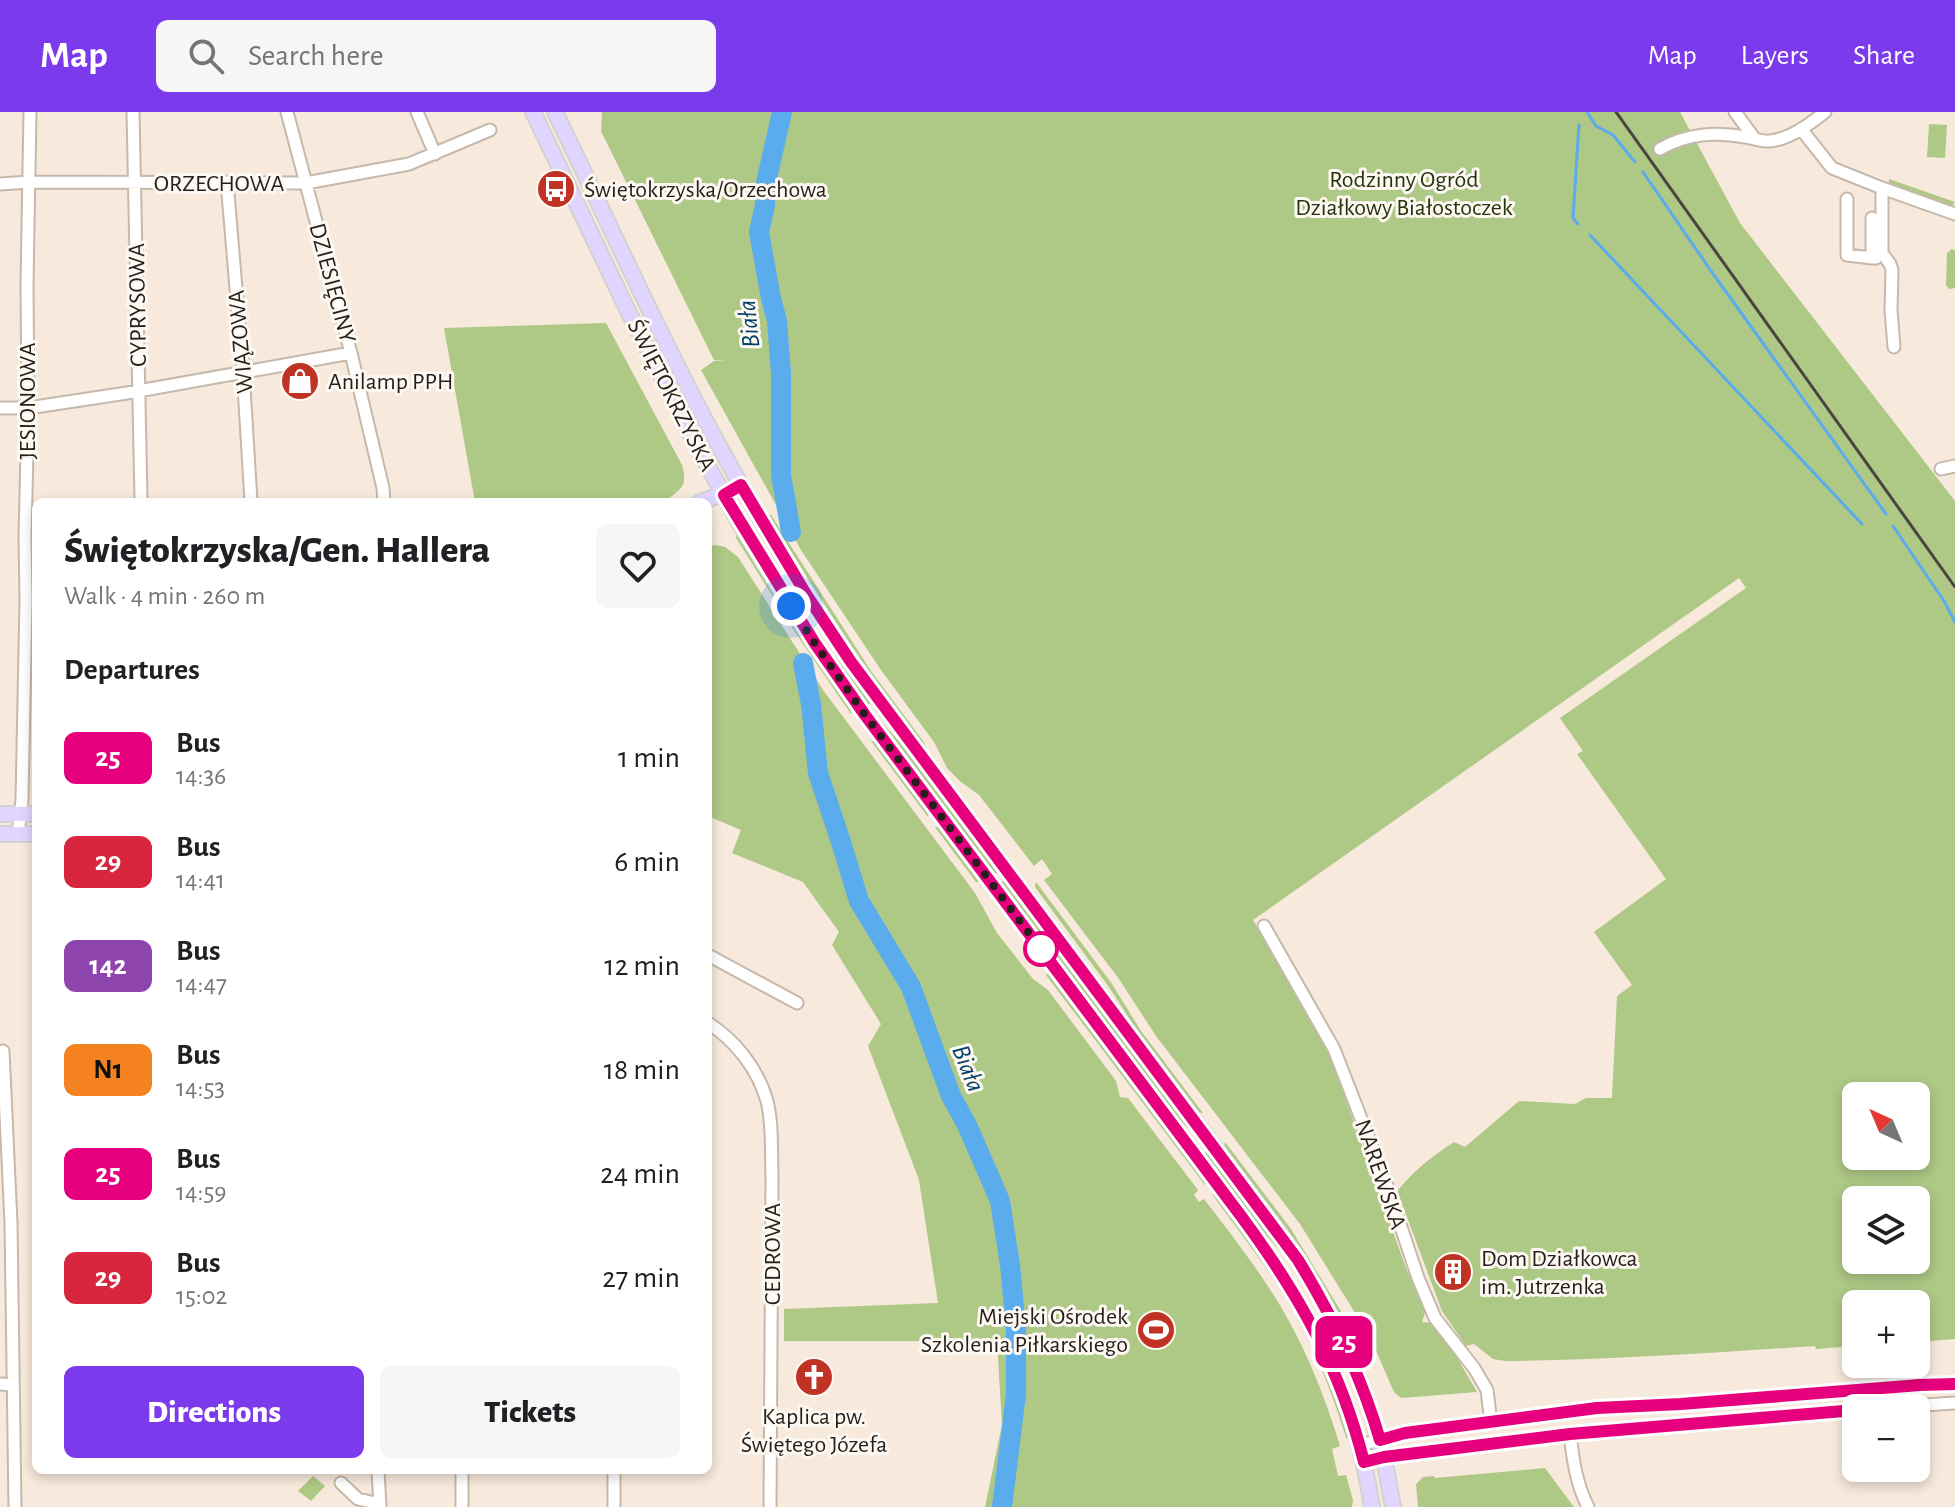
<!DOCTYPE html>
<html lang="en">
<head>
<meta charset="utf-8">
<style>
  :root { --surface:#fff; --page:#f6f6f6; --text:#202124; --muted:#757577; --accent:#7c3aed }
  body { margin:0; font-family:"Alegreya Sans",sans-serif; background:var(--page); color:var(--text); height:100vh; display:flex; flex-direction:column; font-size:30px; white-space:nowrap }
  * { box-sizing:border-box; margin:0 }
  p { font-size:26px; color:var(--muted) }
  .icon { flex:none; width:44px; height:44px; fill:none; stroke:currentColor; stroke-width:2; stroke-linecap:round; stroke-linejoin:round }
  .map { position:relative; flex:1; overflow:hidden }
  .details { position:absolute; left:32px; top:386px; width:680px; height:976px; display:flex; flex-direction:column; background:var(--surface); border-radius:12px; box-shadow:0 4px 12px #0003 }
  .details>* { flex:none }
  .badge { padding:0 16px; border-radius:12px; font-size:28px; line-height:52px }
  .needle { width:52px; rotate:316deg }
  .buttons { position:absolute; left:1842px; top:970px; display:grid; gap:16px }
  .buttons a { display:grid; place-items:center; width:88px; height:88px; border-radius:12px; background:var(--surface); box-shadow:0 4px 12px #0003; font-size:40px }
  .you { position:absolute; width:40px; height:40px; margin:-20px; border:6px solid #fff; border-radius:50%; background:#1a73e8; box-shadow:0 0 0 12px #1a73e833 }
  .map>.badge { position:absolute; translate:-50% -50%; box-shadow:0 0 0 4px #fff }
  h2 { padding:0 32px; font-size:30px; line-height:72px }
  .round { display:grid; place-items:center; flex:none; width:84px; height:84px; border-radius:12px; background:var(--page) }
  .head { display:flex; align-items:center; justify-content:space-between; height:136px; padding:0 32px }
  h1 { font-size:38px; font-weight:800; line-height:60px }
  .button { display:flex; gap:16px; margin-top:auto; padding:16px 32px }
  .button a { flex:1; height:92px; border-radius:12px; background:var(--accent); color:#fff; font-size:32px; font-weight:800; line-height:92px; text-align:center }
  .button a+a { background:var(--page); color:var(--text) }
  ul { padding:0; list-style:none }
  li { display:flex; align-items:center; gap:24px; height:104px; padding:0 32px }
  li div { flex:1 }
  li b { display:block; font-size:30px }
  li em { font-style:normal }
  li .badge { min-width:88px; font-weight:700; text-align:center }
  header { display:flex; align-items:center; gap:48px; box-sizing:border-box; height:112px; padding:0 40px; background:var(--accent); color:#fff }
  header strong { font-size:38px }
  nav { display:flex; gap:44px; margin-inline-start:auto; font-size:28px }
  .search { width:560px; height:72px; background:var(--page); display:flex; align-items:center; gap:20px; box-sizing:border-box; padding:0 28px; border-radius:12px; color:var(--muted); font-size:30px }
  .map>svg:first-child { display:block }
</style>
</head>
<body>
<header>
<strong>Map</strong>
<div class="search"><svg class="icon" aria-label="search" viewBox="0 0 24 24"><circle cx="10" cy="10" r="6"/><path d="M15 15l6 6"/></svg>Search here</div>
<nav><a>Map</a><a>Layers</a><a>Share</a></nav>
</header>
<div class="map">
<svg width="1955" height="1395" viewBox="0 0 1955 1395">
  <rect width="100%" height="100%" fill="#f7e9db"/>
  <path fill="#aec886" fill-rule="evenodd" d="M 602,0 L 1680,0 L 1740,111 L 1955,389 L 1955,1227 L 1916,1230 L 1916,1192 L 1856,1192 L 1856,1234 L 1816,1237 L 1815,1234 C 1712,1241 1609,1248 1505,1249 L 1493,1247 L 1474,1232 L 1466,1234 L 1442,1199 L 1398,1081 L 1398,1078 C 1416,1057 1431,1045 1454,1030 L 1465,1035 L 1519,989 L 1575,992 L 1586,986 L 1612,986 L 1617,884 L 1632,873 L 1594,820 L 1666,767 L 1577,642 L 1583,639 L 1560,606 L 1746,476 L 1739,466 L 1253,808 L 1329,941 L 1406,1156 L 1425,1201 L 1422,1210 L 1432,1211 L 1452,1237 L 1477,1280 L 1401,1286 L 1394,1280 L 1370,1225 L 1300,1112 L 1156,924 L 1119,867 L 1044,768 L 1052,762 L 1042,747 L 1034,754 L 979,683 L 961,670 L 947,656 L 934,630 L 881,558 L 801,438 L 701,258 L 714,249 L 726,248 L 714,248 L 601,19 ZM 1856,984 L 1916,984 L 1916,1044 L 1856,1044 ZM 1856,1088 L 1916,1088 L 1916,1148 L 1856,1148 Z
    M 1929,12 L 1947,13 L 1945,46 L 1927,45 Z
    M 1889,67 L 1955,90 L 1951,95 L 1948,95 L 1889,74 Z
    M 1952,137 L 1955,138 L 1955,176 L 1949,177 L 1946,173 L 1947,141 Z
    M 606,211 L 682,353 C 689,375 679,379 663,390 L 475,390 L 444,216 Z
    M 767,402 L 771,403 L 871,559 L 923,629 L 933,649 L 867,559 Z
    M 737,420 L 800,521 L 852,597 L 851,602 L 797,523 L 736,426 Z
    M 716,433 L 725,435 L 738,445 L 823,578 L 975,781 L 997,821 L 1033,867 L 1048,878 L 1116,969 L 1120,985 L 1128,986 L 1198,1078 L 1194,1083 L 1199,1090 L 1204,1087 C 1228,1118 1252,1149 1273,1182 C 1303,1229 1324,1281 1340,1334 L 1332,1337 L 1338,1364 L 1346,1363 L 1353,1388 L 1352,1395 L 985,1395 L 1002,1313 L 997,1229 L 784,1229 L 784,1197 L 938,1191 L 919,1068 L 868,934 L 881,912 L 832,833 L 839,820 L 803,770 L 732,741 L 741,718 L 708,704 L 708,434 Z
    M 835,544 L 872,590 L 867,594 L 832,546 Z
    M 875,603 L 907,638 L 1001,761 L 991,761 Z
    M 871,629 L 876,629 L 929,699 L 928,705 Z
    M 935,715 L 940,715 L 981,770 L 976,770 Z
    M 998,769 L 1007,770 L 1202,1030 L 1167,995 Z
    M 1036,770 L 1112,872 L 1141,919 L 1203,1001 L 1197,1000 L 1138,920 L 1109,875 L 1035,775 Z
    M 1048,862 L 1056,869 L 1205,1067 L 1205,1073 L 1046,863 Z
    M 1225,1030 L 1291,1117 L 1345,1206 L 1342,1207 L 1288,1121 L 1224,1036 Z
    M 1210,1038 L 1283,1137 L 1280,1139 L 1243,1096 L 1203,1042 Z
    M 1212,1082 L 1217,1083 C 1267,1151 1311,1213 1339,1292 C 1343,1304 1350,1316 1347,1328 C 1331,1279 1314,1231 1287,1187 C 1264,1151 1237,1117 1212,1082 Z
    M 1545,1356 L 1574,1395 L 1418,1395 L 1416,1372 L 1423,1365 L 1434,1364 L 1435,1366 Z
    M 313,1364 L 325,1374 L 311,1389 L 298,1379 Z"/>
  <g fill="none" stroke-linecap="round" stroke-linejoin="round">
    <path stroke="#5bacec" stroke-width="3" d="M 1587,0 L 1596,14 L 1613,23 L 1635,50
      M 1643,60 L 1711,159 L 1886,402
      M 1578,112 L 1573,106 L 1579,13
      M 1590,123 L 1862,412
      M 1893,414 L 1944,489 L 1955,510"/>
    <path stroke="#5bacec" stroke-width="20" d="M 782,0 L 765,75 L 765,93 L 759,120 L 771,186 L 777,209 L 781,262 L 781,363 L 791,420
      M 803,551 L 811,592 L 818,661 L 841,730 L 859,789 L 911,875 L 951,984 L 967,1013 L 1000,1089 L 1010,1153 L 1016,1216 L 1016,1282 L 1002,1395"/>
    <defs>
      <path id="minor" d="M 133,0 L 141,386
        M 287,0 L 351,241 L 383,376 L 384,390
        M 417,0 L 435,42
        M 1735,0 L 1755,27
        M 1801,17 L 1832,56 L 1882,76 L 1955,102
        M 1660,37 C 1688,21 1715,20 1745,25 C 1753,26 1762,30 1770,29 C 1790,27 1810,12 1825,0
        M 227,70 L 243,259 L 251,389
        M 0,72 L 29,70 L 306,71 L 409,52 L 490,18
        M 1882,76 L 1882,141 L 1890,152 L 1892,158 L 1891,198 L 1894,235
        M 1847,87 L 1847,143 L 1872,146
        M 1872,106 L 1872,146 L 1876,146
        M 0,296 L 28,296 L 127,281 L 351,241
        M 1941,357 L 1955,354
        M 18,722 L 22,688 L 26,488 L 25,425 L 28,296 L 27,172 L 30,0
        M 1264,814 L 1334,937 L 1388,1076 L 1418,1166 L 1435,1206 L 1474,1256 L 1487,1278 L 1491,1311
        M 708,843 L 797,891
        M 708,911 C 735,928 758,957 767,989 C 773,1013 771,1040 772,1064 L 770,1395
        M 3,939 L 11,1111 L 15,1395
        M 0,1272 L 13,1273
        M 1878,1296 L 1955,1291
        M 1570,1322 C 1573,1348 1576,1371 1588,1395
        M 1360,1333 L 1412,1320 L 1597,1296 L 1681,1292 L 1920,1273 L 1955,1272
        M 1364,1350 C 1409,1339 1457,1336 1503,1330 C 1620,1316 1738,1309 1856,1298
        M 378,1358 L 380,1395
        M 462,1358 L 462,1395
        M 614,1358 L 614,1395
        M 341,1371 L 358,1387 L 380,1392"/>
      <path id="major" d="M 533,0 L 626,195 L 696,333 L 739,410 L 791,494 L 814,530 L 865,603 L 1241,1104 C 1308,1195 1355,1282 1372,1395
        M 555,0 C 609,111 660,225 719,334 C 768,423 822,510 882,592 L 1282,1125 C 1340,1206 1378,1297 1393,1395
        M 700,390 L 729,380
        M 0,702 L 36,702
        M 0,722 L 36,722"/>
    </defs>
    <use href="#minor" stroke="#c6b8ab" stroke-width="15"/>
    <use href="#major" stroke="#d3d2d1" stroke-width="18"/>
    <use href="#minor" stroke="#fff" stroke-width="11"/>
    <use href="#major" stroke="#e0d5ff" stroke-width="14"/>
    <path stroke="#4b443e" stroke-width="3" d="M 1616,0 L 1955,475"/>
  </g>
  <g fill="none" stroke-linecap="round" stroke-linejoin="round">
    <defs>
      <path id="line" d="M 1856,1298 L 1570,1322 L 1384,1345 L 1364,1350 C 1340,1255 1299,1182 1241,1104 L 865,603 L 814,530 L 724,383 L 741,373 L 806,482 L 851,550 L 1298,1148 C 1333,1205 1361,1263 1380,1328 L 1405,1321 L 1597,1296 L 1681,1292 L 1920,1273 L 1955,1272"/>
    </defs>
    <use href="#line" stroke="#fff" stroke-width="18"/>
    <use href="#line" stroke="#e6007e" stroke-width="12"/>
    <path stroke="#241f1a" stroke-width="8" stroke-dasharray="0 14.4" d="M 791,494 L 814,530 L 865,603 L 1041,837"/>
  </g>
  <defs>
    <symbol id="bus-disc" viewBox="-11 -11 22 22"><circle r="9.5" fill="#c03324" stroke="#fef8f2"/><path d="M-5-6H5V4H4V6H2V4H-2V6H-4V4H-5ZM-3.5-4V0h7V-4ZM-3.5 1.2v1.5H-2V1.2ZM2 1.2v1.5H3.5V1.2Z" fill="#fff"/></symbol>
    <symbol id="shop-disc" viewBox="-11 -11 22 22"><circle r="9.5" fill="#c03324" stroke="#fef8f2"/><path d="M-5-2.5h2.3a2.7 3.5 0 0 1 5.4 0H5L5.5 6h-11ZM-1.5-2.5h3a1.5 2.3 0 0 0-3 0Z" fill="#fff"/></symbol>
    <symbol id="building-disc" viewBox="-11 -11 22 22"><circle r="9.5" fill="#c03324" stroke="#fef8f2"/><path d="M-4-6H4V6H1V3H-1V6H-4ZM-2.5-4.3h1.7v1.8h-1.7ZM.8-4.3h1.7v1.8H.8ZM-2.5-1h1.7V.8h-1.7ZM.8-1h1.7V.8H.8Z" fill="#fff"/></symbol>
    <symbol id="stadium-disc" viewBox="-11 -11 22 22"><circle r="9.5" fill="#c03324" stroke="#fef8f2"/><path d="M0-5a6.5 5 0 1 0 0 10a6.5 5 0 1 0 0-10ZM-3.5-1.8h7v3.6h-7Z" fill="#fff"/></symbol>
    <symbol id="church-disc" viewBox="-11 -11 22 22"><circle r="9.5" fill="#c03324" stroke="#fef8f2"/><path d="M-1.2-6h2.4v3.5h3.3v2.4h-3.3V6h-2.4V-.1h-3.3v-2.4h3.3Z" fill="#fff"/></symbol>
  </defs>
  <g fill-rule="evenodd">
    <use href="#bus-disc" x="534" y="55" width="44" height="44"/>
    <use href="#shop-disc" x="278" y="247" width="44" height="44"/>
    <use href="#building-disc" x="1431" y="1138" width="44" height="44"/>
    <use href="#stadium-disc" x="1134" y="1196" width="44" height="44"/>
    <use href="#church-disc" x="792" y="1243" width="44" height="44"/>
  </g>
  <circle fill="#fff" stroke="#e6007e" stroke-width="4" cx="1041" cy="837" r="16"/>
  <g text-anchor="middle" stroke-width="6" stroke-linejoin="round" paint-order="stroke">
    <g font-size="24" fill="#27340e" stroke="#fef8f2">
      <text x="1404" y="75">Rodzinny Ogród<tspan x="1404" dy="28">Działkowy Białostoczek</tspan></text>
    </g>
    <g font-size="24" fill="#241f1a" stroke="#fef8f2">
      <text x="219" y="79">ORZECHOWA</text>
      <text transform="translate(333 171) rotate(75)" y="8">DZIESIĘCINY</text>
      <text transform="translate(137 193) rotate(-91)" y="8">CYPRYSOWA</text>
      <text transform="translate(240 230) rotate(-95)" y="8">WIĄZOWA</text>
      <text transform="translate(672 283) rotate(63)" y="8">ŚWIĘTOKRZYSKA</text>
      <text transform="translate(27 289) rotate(-90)" y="8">JESIONOWA</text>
      <text transform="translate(1381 1062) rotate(71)" y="8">NAREWSKA</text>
      <text transform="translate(772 1142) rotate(-90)" y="8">CEDROWA</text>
    </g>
    <g font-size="24" fill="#241f1a" stroke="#fef8f2" text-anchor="start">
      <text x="584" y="85">Świętokrzyska/Orzechowa</text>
      <text x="328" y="277">Anilamp PPH</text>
      <text x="1481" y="1154">Dom Działkowca<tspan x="1481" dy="28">im. Jutrzenka</tspan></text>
      <text x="1128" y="1212" text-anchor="end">Miejski Ośrodek<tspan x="1128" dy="28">Szkolenia Piłkarskiego</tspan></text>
      <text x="814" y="1312" text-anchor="middle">Kaplica pw.<tspan x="814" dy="28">Świętego Józefa</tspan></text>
    </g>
    <g font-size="26" font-style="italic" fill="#004069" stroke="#fef8f2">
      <text transform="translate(748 212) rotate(-96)" y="9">Biała</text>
      <text transform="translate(969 956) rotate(68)" y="9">Biała</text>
    </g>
  </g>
</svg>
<div class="buttons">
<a><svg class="needle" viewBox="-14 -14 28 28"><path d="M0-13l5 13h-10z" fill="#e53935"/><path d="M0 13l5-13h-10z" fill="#757577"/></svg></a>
<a><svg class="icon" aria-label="layers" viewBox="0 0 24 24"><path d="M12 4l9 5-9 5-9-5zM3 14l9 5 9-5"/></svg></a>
<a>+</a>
<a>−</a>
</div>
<div class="you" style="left:791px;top:494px"></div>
<b class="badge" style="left:1344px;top:1230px;background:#e6007e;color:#fff">25</b>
<section class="details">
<div class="head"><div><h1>Świętokrzyska/Gen. Hallera</h1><p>Walk · 4 min · 260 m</p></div><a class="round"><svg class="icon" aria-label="heart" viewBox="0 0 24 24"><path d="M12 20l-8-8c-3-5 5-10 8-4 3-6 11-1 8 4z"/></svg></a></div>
<h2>Departures</h2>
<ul>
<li><span class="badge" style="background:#e6007e;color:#fff">25</span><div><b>Bus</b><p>14:36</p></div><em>1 min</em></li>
<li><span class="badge" style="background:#d7263d;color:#fff">29</span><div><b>Bus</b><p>14:41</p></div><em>6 min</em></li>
<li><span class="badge" style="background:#8e44ad;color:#fff">142</span><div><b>Bus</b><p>14:47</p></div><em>12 min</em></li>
<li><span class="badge" style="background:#f58220;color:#111">N1</span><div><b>Bus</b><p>14:53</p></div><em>18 min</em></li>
<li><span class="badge" style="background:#e6007e;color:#fff">25</span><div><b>Bus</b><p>14:59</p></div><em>24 min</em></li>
<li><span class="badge" style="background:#d7263d;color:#fff">29</span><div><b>Bus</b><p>15:02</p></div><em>27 min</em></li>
</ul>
<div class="button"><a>Directions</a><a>Tickets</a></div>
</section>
</div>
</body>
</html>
